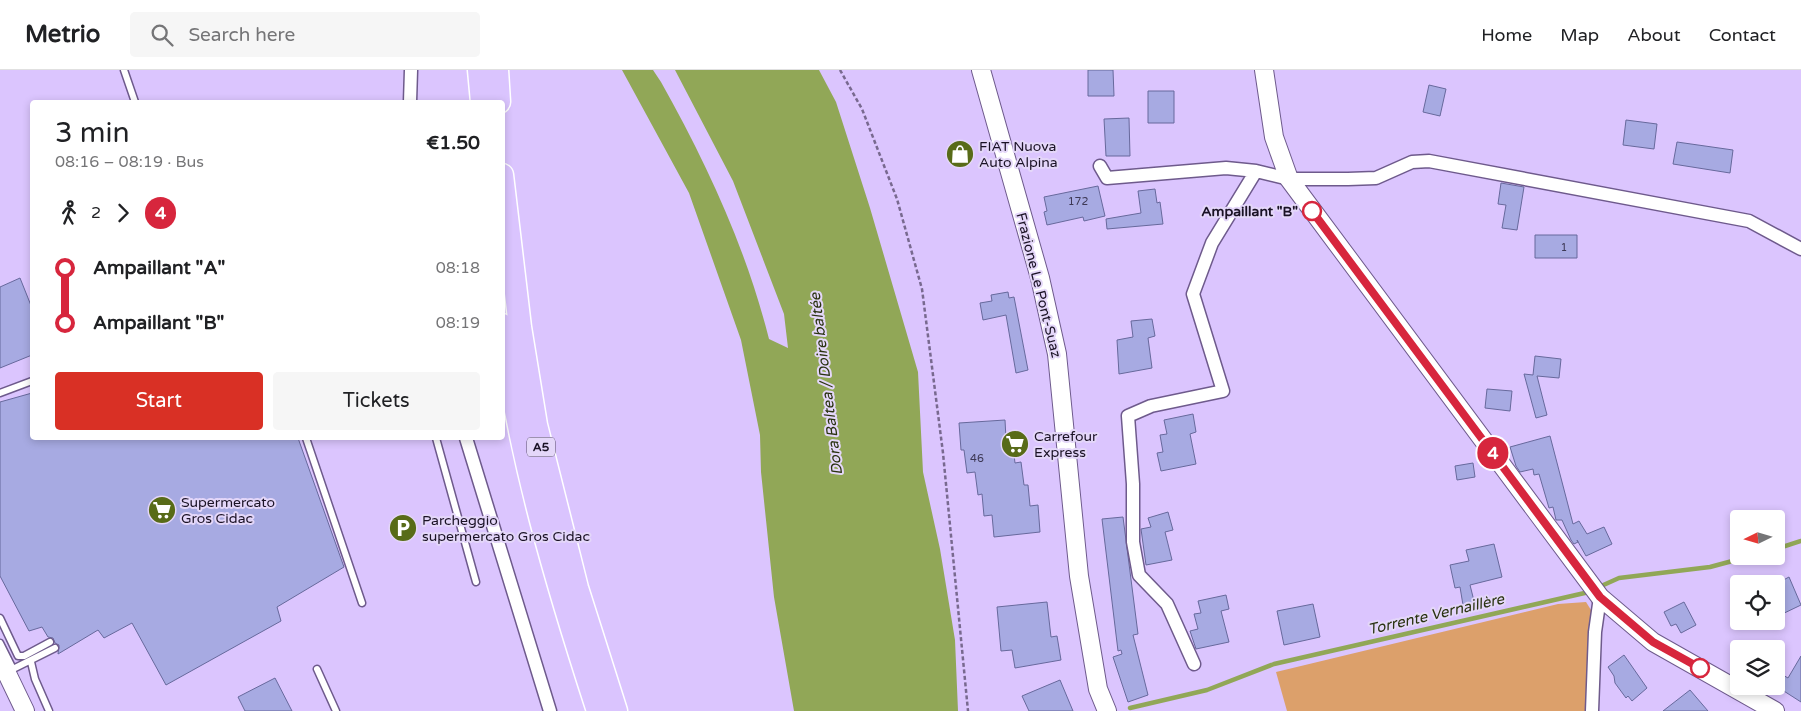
<!DOCTYPE html>
<html lang="en">
<head>
<meta charset="utf-8">
<style>
  :root { --surface:#fff; --page:#f6f6f6; --text:#202124; --muted:#757577; --line:#e0e0e0; --accent:#d93025 }
  body { margin:0; font-family:"Varela Round",sans-serif; background:var(--page); color:var(--text); height:100vh; display:flex; flex-direction:column; font-size:19px; white-space:nowrap }
  * { box-sizing:border-box; margin:0 }
  p { font-size:16px; color:var(--muted) }
  .icon { flex:none; width:28px; height:28px; fill:none; stroke:currentColor; stroke-width:2; stroke-linecap:round; stroke-linejoin:round }
  .map { position:relative; flex:1; overflow:hidden }
  .sheet { position:absolute; left:30px; top:30px; width:475px; height:340px; display:flex; flex-direction:column; background:var(--surface); border-radius:5px; box-shadow:0 2px 8px #0003 }
  .sheet>* { flex:none }
  .badge { padding:0 10px; border-radius:16px; font-size:18px; line-height:32px }
  .needle { width:32px; rotate:265deg }
  .tools { position:absolute; left:1730px; top:440px; display:grid; gap:10px }
  .tools a { display:grid; place-items:center; width:55px; height:55px; border-radius:5px; background:var(--surface); box-shadow:0 2px 8px #0003; font-size:25px }
  .map>.badge { position:absolute; translate:-50% -50%; box-shadow:0 0 0 2px #fff }
  .legs { display:flex; align-items:center; gap:8px; height:55px; padding:0 25px; font-size:16px }
  .legs p { margin-inline-start:auto }
  .headline { display:flex; align-items:center; justify-content:space-between; height:85px; padding:0 25px }
  h1 { font-size:28px; font-weight:600; line-height:38px }
  .action { display:flex; gap:10px; margin-top:auto; padding:10px 25px }
  .action a { flex:1; height:58px; border-radius:5px; background:var(--accent); color:#fff; font-size:20px; font-weight:600; line-height:58px; text-align:center }
  .action a+a { background:var(--page); color:var(--text) }
  ul { padding:0 25px; list-style:none }
  li { display:flex; align-items:center; gap:18px; height:55px; font-size:19px }
  li i { display:grid; place-items:center; width:8px; height:100%; margin:0 6px; background:currentColor }
  li i::after { content:''; width:12px; height:12px; margin:-6px; border:4px solid; border-radius:50%; background:var(--surface) }
  li p { margin-inline-start:auto }
  li:first-child i { background:linear-gradient(#0000 50%,currentColor 0) }
  li:last-child i { background:linear-gradient(currentColor 50%,#0000 0) }
  header { display:flex; align-items:center; gap:30px; box-sizing:border-box; height:70px; padding:0 25px; background:var(--surface); border-bottom:1px solid var(--line) }
  header strong { font-size:24px }
  nav { display:flex; gap:28px; margin-inline-start:auto; font-size:18px }
  .search { width:350px; height:45px; background:var(--page); display:flex; align-items:center; gap:12px; box-sizing:border-box; padding:0 18px; border-radius:5px; color:var(--muted); font-size:19px }
  .map>svg:first-child { display:block }
</style>
</head>
<body>
<header>
<strong>Metrio</strong>
<div class="search"><svg class="icon" aria-label="search" viewBox="0 0 24 24"><circle cx="10" cy="10" r="6"/><path d="M15 15l6 6"/></svg>Search here</div>
<nav><a>Home</a><a>Map</a><a>About</a><a>Contact</a></nav>
</header>
<div class="map">
<svg width="1801" height="641" viewBox="0 0 1801 641">
  <rect width="100%" height="100%" fill="#dbc5fe"/>
  <path fill="#dca06b" d="M 1586,532 L 1591,540 L 1592,546 L 1589,641 L 1287,641 L 1276,602 L 1558,534 Z"/>
  <path fill="#91a757" d="M 622,0 L 653,0 L 661,12 C 707,94 746,178 769,269 L 788,278 L 784,244 L 733,111 L 675,0 L 819,0 L 836,32 L 870,138 L 918,302 L 923,402 L 940,479 L 955,570 L 958,641 L 794,641 L 774,527 L 761,402 L 760,365 L 741,270 L 689,123 Z"/>
  <g fill="none" stroke-linecap="round" stroke-linejoin="round">
    <path stroke="#91a757" stroke-width="4.5" d="M 1776,479 L 1801,471
      M 1599,517 L 1619,508 L 1710,497 L 1751,486
      M 1130,638 L 1207,620 L 1274,594 L 1589,522"/>
  </g>
  <path fill="#a7aae2" stroke="#67699c" d="M 1088,0 L 1113,0 L 1114,26 L 1088,26 Z
    M 1429,15 L 1446,19 L 1440,46 L 1423,42 Z
    M 1148,21 L 1174,21 L 1174,53 L 1148,53 Z
    M 1129,48 L 1130,86 L 1106,86 L 1104,49 Z
    M 1626,50 L 1657,54 L 1654,79 L 1623,75 Z
    M 1677,72 L 1733,80 L 1730,103 L 1673,94 Z
    M 1501,113 L 1524,117 L 1517,160 L 1502,158 L 1506,135 L 1498,134 Z
    M 1098,116 L 1105,146 L 1084,151 L 1083,147 L 1047,155 L 1044,142 L 1047,141 L 1044,127 Z
    M 1155,119 L 1157,133 L 1160,132 L 1163,154 L 1107,159 L 1106,149 L 1141,143 L 1138,121 Z
    M 1535,165 L 1577,165 L 1577,188 L 1535,188 Z
    M 20,208 L 32,238 L 32,285 L 0,298 L 0,217 Z
    M 1008,222 L 1009,228 L 1014,227 L 1028,300 L 1016,303 L 1006,245 L 983,250 L 980,233 L 992,231 L 991,225 Z
    M 1152,249 L 1155,266 L 1148,268 L 1152,298 L 1119,304 L 1117,270 L 1133,267 L 1131,251 Z
    M 1535,286 L 1561,289 L 1559,308 L 1537,306 L 1547,345 L 1536,348 L 1524,304 L 1533,305 Z
    M 1487,319 L 1512,321 L 1510,341 L 1485,338 Z
    M 32,323 L 32,368 L 298,368 L 344,497 L 277,537 L 281,551 L 166,615 L 132,553 L 104,568 L 98,560 L 58,584 L 59,575 L 55,573 L 53,568 L 48,567 L 42,557 L 29,561 L 0,506 L 0,332 Z
    M 1193,344 L 1196,362 L 1190,364 L 1196,394 L 1161,401 L 1157,383 L 1163,382 L 1160,365 L 1167,364 L 1164,350 Z
    M 1005,350 L 1006,369 L 1012,369 L 1015,393 L 1021,392 L 1024,415 L 1028,415 L 1030,436 L 1038,435 L 1040,462 L 994,467 L 992,445 L 984,446 L 982,424 L 978,425 L 975,402 L 967,403 L 964,380 L 961,380 L 959,353 Z
    M 1550,366 L 1573,454 L 1579,451 L 1587,464 L 1604,457 L 1612,474 L 1586,486 L 1577,470 L 1578,472 L 1574,474 L 1571,470 L 1562,450 L 1556,450 L 1553,437 L 1549,438 L 1539,404 L 1534,405 L 1533,399 L 1520,402 L 1516,396 L 1510,377 Z
    M 1473,393 L 1475,407 L 1457,410 L 1455,396 Z
    M 1168,442 L 1173,460 L 1165,462 L 1172,490 L 1146,495 L 1141,459 L 1151,457 L 1148,448 Z
    M 1123,447 L 1138,564 L 1133,565 L 1148,625 L 1128,632 L 1113,587 L 1122,584 L 1121,580 L 1118,581 L 1102,449 Z
    M 1494,474 L 1502,507 L 1470,515 L 1476,539 L 1464,541 L 1460,517 L 1455,518 L 1450,495 L 1469,491 L 1466,480 Z
    M 1789,507 L 1801,535 L 1776,547 L 1776,514 Z
    M 1226,525 L 1229,539 L 1221,541 L 1229,572 L 1196,579 L 1190,561 L 1198,559 L 1194,544 L 1201,543 L 1198,531 Z
    M 1047,532 L 1051,567 L 1057,566 L 1061,590 L 1015,598 L 1012,580 L 1001,581 L 997,537 Z
    M 1684,532 L 1696,555 L 1681,563 L 1676,554 L 1671,556 L 1664,542 Z
    M 1313,534 L 1320,567 L 1284,575 L 1277,541 Z
    M 1624,585 L 1647,618 L 1632,631 L 1628,626 L 1626,628 L 1615,613 L 1614,606 L 1608,597 Z
    M 1801,586 L 1801,632 L 1776,616 L 1776,601 L 1788,608 Z
    M 275,608 L 292,641 L 245,641 L 238,627 Z
    M 1060,610 L 1073,641 L 1029,641 L 1022,626 Z
    M 1690,620 L 1708,641 L 1663,641 Z"/>
  <g fill="none" stroke-linecap="round" stroke-linejoin="round">
    <defs>
      <path id="lane" d="M 124,0 L 135,32
        M 0,323 L 32,311
        M 306,368 L 362,533
        M 436,368 L 476,512
        M 0,548 L 18,586 L 24,586 L 50,572
        M 0,573 L 13,599 L 55,578
        M 31,592 L 35,609 L 49,641
        M 317,599 L 336,641"/>
      <path id="street" d="M 410,32 L 411,0
        M 1100,96 L 1107,108 L 1226,98 L 1256,101 L 1289,109 L 1348,109 L 1376,108 L 1412,92 L 1429,91 L 1749,151 L 1801,179
        M 466,368 L 550,641
        M 1194,594 L 1167,534 L 1139,505 L 1133,472 L 1133,414 L 1128,346 L 1151,336 L 1223,321 L 1193,224 L 1212,173 L 1256,101
        M 1592,641 L 1595,562 L 1600,527"/>
      <path id="secondary" d="M 981,0 L 1040,208 L 1057,284 L 1079,506 L 1098,619 L 1107,641
        M 1264,0 L 1274,67 L 1289,109 L 1600,527 L 1653,572 L 1775,641
        M 0,589 L 25,641"/>
      <path id="highway" d="M 479,0 L 482,32
        M 497,0 L 499,32
        M 502,105 L 520,257 L 536,355 L 577,518 L 616,641
        M 502,255 C 519,387 557,515 598,641"/>
    </defs>
    <use href="#lane" stroke="#6e5a8c" stroke-width="9"/>
    <use href="#street" stroke="#6e5a8c" stroke-width="15"/>
    <use href="#secondary" stroke="#6e5a8c" stroke-width="20"/>
    <use href="#highway" stroke="#fff" stroke-width="25"/>
    <path stroke="#78698f" stroke-width="2.5" stroke-dasharray="4 2.5" stroke-linecap="butt" d="M 840,0 L 862,39 L 897,129 L 922,219 L 943,383 L 968,641"/>
    <use href="#lane" stroke="#fff" stroke-width="6"/>
    <use href="#street" stroke="#fff" stroke-width="12"/>
    <use href="#secondary" stroke="#fff" stroke-width="18"/>
    <use href="#highway" stroke="#dac4fe" stroke-width="22"/>
  </g>
  <g fill="none" stroke-linecap="round" stroke-linejoin="round">
    <defs>
      <path id="line-1" d="M 1312,141 L 1600,527 L 1653,572 L 1700,598"/>
    </defs>
    <use href="#line-1" stroke="#fff" stroke-width="11"/>
    <use href="#line-1" stroke="#d7263d" stroke-width="8"/>
  </g>
  <defs>
    <symbol id="shop-disc" viewBox="-11 -11 22 22"><circle r="9.5" fill="#586b18" stroke="#e4d7f9"/><path d="M-5-2.5h2.3a2.7 3.5 0 0 1 5.4 0H5L5.5 6h-11ZM-1.5-2.5h3a1.5 2.3 0 0 0-3 0Z" fill="#fff"/></symbol>
    <symbol id="supermarket-disc" viewBox="-11 -11 22 22"><circle r="9.5" fill="#586b18" stroke="#e4d7f9"/><path d="M-6-5.5h2.5l.6 2H6L4.5 2H-2.5L-4.4-4H-6ZM-1.5 3.2a1.3 1.3 0 1 0 .1 0ZM3 3.2a1.3 1.3 0 1 0 .1 0Z" fill="#fff"/></symbol>
    <symbol id="parking-disc" viewBox="-11 -11 22 22"><circle r="9.5" fill="#586b18" stroke="#e4d7f9"/><path d="M-3.5-5.5H1a3.5 3.5 0 0 1 0 7H-1V5.5H-3.5ZM-1-3.4V-.6H.8a1.4 1.4 0 0 0 0-2.8Z" fill="#fff"/></symbol>
  </defs>
  <g fill-rule="evenodd">
    <use href="#shop-disc" x="944" y="68" width="32" height="32"/>
    <use href="#supermarket-disc" x="999" y="358" width="32" height="32"/>
    <use href="#supermarket-disc" x="146" y="424" width="32" height="32"/>
    <use href="#parking-disc" x="387" y="442" width="32" height="32"/>
  </g>
  <g fill="#fff" stroke="#d7263d" stroke-width="2.5">
    <circle cx="1312" cy="141" r="9"/>
    <circle cx="1700" cy="598" r="9"/>
  </g>
  <g text-anchor="middle" stroke-width="4" stroke-linejoin="round" paint-order="stroke">
    <g font-size="11" fill="#3d3854">
      <text x="1078" y="135">172</text>
      <text x="1564" y="181">1</text>
      <text x="977" y="392">46</text>
    </g>
    <rect fill="#e4d7f9" stroke="#574d65" stroke-width="1" x="527" y="367.5" width="28" height="19" rx="4"/>
    <g font-size="12" font-weight="bold" fill="#1a1225">
      <text x="541" y="381">A5</text>
    </g>
    <g font-size="14" fill="#1a1225" stroke="#e4d7f9" text-anchor="start">
      <text x="979" y="81">FIAT Nuova<tspan x="979" dy="16">Auto Alpina</tspan></text>
      <text x="1034" y="371">Carrefour<tspan x="1034" dy="16">Express</tspan></text>
      <text x="181" y="437">Supermercato<tspan x="181" dy="16">Gros Cidac</tspan></text>
      <text x="422" y="455">Parcheggio<tspan x="422" dy="16">supermercato Gros Cidac</tspan></text>
    </g>
    <g font-size="14" font-weight="bold" fill="#1a1225" stroke="#e4d7f9" text-anchor="end">
      <text x="1298" y="146">Ampaillant "B"</text>
    </g>
    <g font-size="14" fill="#1a1225" stroke="#e4d7f9">
      <text transform="translate(1039 215) rotate(76)" y="5">Frazione Le Pont-Suaz</text>
    </g>
    <g font-size="15" font-style="italic" fill="#2a3311" stroke="#e4d7f9">
      <text transform="translate(826 314) rotate(-97)" y="5">Dora Baltea / Doire baltée</text>
      <text transform="translate(1436 544) rotate(-13)" y="5">Torrente Vernaillère</text>
    </g>
  </g>
</svg>
<div class="tools">
<a><svg class="needle" viewBox="-14 -14 28 28"><path d="M0-13l5 13h-10z" fill="#e53935"/><path d="M0 13l5-13h-10z" fill="#757577"/></svg></a>
<a><svg class="icon" aria-label="locate" viewBox="0 0 24 24"><circle cx="12" cy="12" r="6"/><path d="M12 2v4M12 18v4M2 12h4M18 12h4"/></svg></a>
<a><svg class="icon" aria-label="layers" viewBox="0 0 24 24"><path d="M12 4l9 5-9 5-9-5zM3 14l9 5 9-5"/></svg></a>
</div>
<b class="badge" style="left:1493px;top:383px;background:#d7263d;color:#fff">4</b>
<section class="sheet">
<div class="headline"><div><h1>3 min</h1><p>08:16 – 08:19 · Bus</p></div><b>€1.50</b></div>
<div class="legs"><svg class="icon" aria-label="walk" viewBox="0 0 24 24"><circle cx="13" cy="4" r="2"/><path d="M13 8l-2 6 4 7M11 14l-3 7M7 12l3-4h3l4 4"/></svg>2<svg class="icon" aria-label="forward" viewBox="0 0 24 24"><path d="M9 5l7 7-7 7"/></svg><b class="badge" style="background:#d7263d;color:#fff">4</b></div>
<ul>
<li><i style="color:#d7263d"></i><b>Ampaillant &quot;A&quot;</b><p>08:18</p></li>
<li><i style="color:#d7263d"></i><b>Ampaillant &quot;B&quot;</b><p>08:19</p></li>
</ul>
<div class="action"><a>Start</a><a>Tickets</a></div>
</section>
</div>
</body>
</html>
